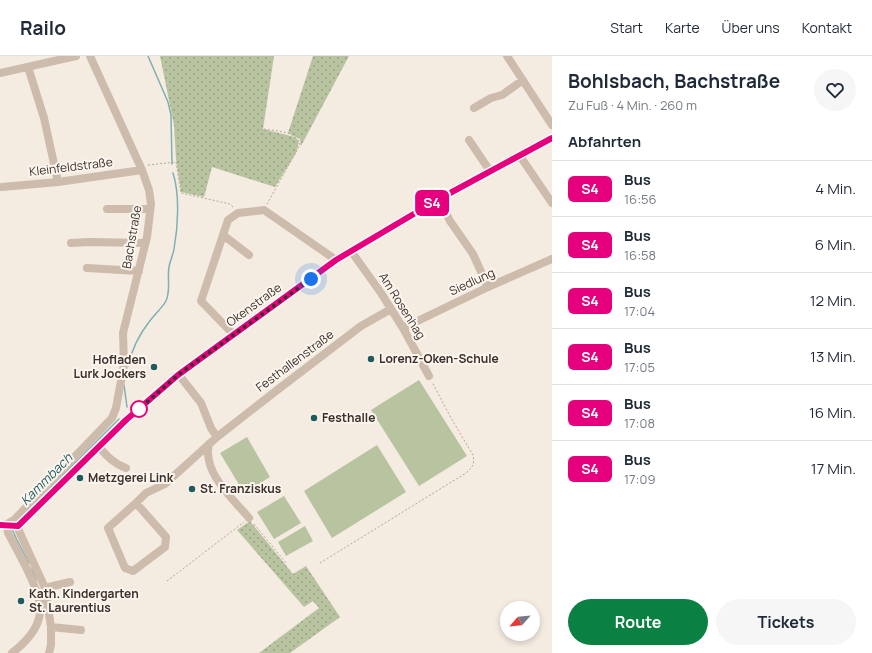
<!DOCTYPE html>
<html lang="de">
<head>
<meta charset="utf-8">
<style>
  :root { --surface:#fff; --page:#f6f6f7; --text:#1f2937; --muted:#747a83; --line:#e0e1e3; --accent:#0b8043 }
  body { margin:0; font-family:Manrope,sans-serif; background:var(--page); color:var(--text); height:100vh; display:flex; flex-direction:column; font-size:15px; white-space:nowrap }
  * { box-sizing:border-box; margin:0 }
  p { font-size:13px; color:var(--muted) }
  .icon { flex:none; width:22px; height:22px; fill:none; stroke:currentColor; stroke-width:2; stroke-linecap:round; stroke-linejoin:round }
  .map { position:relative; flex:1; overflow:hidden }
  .sheet { display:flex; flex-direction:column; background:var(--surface); width:320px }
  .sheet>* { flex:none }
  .badge { padding:0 8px; border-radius:6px; font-size:14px; line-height:26px }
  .needle { width:26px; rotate:243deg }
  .tools { position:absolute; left:500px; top:545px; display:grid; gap:8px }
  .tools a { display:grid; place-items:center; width:40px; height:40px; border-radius:50%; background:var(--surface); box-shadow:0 2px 6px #0003; font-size:20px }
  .you { position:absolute; width:20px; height:20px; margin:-10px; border:3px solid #fff; border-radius:50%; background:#1a73e8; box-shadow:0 0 0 6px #1a73e833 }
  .map>.badge { position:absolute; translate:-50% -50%; box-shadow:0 0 0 2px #fff }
  h2 { padding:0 16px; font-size:15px; line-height:36px }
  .round { display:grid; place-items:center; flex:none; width:42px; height:42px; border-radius:21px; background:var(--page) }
  .head { display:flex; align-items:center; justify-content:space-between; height:68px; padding:0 16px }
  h1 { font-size:19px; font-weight:700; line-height:30px }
  .primary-button { display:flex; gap:8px; margin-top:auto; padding:8px 16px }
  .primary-button a { flex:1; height:46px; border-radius:24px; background:var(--accent); color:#fff; font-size:16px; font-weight:700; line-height:46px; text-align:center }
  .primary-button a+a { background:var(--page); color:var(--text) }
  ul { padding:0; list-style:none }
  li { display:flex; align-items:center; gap:12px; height:56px; padding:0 16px; border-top:1px solid var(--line) }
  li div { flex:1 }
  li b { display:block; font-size:15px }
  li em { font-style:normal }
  li .badge { min-width:44px; font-weight:700; text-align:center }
  header { display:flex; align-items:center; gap:24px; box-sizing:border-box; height:56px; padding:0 20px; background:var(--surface); border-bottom:1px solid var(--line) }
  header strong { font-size:19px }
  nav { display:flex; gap:22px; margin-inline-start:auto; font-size:14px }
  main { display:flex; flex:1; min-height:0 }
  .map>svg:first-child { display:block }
</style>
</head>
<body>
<header>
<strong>Railo</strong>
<nav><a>Start</a><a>Karte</a><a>Über uns</a><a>Kontakt</a></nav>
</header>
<main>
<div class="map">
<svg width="552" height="597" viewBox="0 0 552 597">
  <defs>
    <pattern id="grass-dots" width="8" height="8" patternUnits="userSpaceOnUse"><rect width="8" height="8" fill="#b8c4a0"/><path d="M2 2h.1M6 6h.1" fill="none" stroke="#97a083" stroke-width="1.8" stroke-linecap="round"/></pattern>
  </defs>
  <rect width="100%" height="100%" fill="#f4ebe1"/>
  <path fill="url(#grass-dots)" d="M 160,0 L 274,0 L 263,73 L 295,81 L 299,86 L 296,97 L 275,131 L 212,111 L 204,141 L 181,136 L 176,103 L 174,69 Z
    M 313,0 L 349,0 L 301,90 L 300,83 L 288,77 Z
    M 250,465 L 293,518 L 306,510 L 340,561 L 290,597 L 259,597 L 319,552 L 313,545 L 304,551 L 237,474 Z"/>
  <path fill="#b8c4a0" d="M 419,324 L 467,400 L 419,430 L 371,354 Z
    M 247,381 L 270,421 L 244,437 L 220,397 Z
    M 377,389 L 406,436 L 332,482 L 304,435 Z
    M 284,440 L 301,467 L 274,483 L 257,456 Z
    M 305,470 L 313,485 L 286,500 L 278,486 Z"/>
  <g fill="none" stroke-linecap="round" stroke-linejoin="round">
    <path stroke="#7fb0b2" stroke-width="1.5" d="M 148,0 L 168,46 L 171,59 L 172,108
      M 128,310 C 132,293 138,280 149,266 C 154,259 162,252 166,245 C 171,234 167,222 169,211 C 170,205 173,199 174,193 C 178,171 180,139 173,117
      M 124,329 L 127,351
      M 47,435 L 119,363
      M 15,468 L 12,473 L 17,484 L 29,507
      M 32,513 L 36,524"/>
    <path stroke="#b9a596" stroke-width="1" stroke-dasharray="2 2" stroke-linecap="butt" d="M 264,73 C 275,75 298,75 300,89 L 267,148
      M 148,109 L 176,106 L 181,137 L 230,148 L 234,152
      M 254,468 L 287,508
      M 320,507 L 466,417 C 473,411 475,407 473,399 L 451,362 L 432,326
      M 167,525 L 244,466"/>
    <path stroke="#cdbbac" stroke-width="8" d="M 507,0 L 552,69
      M 28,11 L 44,62 L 58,126
      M 0,17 L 76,0
      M 474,52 L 491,42 L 502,39 L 523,24
      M 469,84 L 490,115
      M 520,100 L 552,147
      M 2,131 L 58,126 L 142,114
      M 439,143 L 450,165 L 473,198 L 488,231
      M 107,153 L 150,153
      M 223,179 L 249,199
      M 71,187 L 89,186 L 145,187
      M 351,195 L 381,237 L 403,272 L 429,320
      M 87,212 L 139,215
      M 403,272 L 488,231 L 552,203
      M 234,279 L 201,245 L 228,164 L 238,157 L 264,154 L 336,204
      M 179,319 L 201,347 L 211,372 L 217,381
      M 209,388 C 202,416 233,443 249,462
      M 99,391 C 107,400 114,408 126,412
      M 136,447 L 166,481 L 165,491 L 133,515 L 125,512 L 108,472 L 136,447 L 146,437 L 165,428 L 217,381 L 272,338 L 361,270 L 391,253
      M 7,468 L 14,464 L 112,362 L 116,352 L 124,309 L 123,277 L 147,181 L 151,148 L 149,134 L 142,114 L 90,0
      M 7,468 L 8,477 C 17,494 43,538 40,557 C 38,574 25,587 12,597
      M 18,470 L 126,364 L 179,319 L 336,204 L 439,143 L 552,82
      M 18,470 L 19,475 L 45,532 L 51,571 L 51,589 L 49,597
      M 45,532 L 70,526
      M 51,571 L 81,574"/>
  </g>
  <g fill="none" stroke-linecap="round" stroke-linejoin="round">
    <defs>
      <path id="line" d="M 0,469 L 18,470 L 126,364 L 178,319 L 336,204 L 439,143 L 552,82"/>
    </defs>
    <use href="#line" stroke="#fff" stroke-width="9"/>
    <use href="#line" stroke="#e6007e" stroke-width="6"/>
    <path stroke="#3b302b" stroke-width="4" stroke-dasharray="0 7.2" d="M 139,353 L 138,354 L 178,319 L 311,223"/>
  </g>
  <g fill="#1f5a5e" stroke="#fbf5ee" stroke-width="1.5">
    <circle cx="371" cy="303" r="4"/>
    <circle cx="154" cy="311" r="4"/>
    <circle cx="314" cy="362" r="4"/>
    <circle cx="80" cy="422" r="4"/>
    <circle cx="192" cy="433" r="4"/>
    <circle cx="21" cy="545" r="4"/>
  </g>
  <circle fill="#fff" stroke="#e6007e" stroke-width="2" cx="139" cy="353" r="8"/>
  <g text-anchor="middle" stroke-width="4" stroke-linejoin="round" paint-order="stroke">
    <g font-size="12" fill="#3b302b" stroke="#fbf5ee">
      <text transform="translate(71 111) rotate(-7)" y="4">Kleinfeldstraße</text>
      <text transform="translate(132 181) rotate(-80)" y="4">Bachstraße</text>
      <text transform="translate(472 226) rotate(-25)" y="4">Siedlung</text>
      <text transform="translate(254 249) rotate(-36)" y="4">Okenstraße</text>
      <text transform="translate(402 250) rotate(58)" y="4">Am Rosenhag</text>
      <text transform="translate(295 305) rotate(-37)" y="4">Festhallenstraße</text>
    </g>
    <g font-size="12" font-weight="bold" fill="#3b302b" stroke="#fbf5ee" text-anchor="start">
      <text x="379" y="307">Lorenz-Oken-Schule</text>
      <text x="146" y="308" text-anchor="end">Hofladen<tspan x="146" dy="14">Lurk Jockers</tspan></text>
      <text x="322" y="366">Festhalle</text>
      <text x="88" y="426">Metzgerei Link</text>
      <text x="200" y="437">St. Franziskus</text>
      <text x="29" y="542">Kath. Kindergarten<tspan x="29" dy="14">St. Laurentius</tspan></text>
    </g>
    <g font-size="13" font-style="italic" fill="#1f5a5e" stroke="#fbf5ee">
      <text transform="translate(46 423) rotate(-45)" y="5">Kammbach</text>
    </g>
  </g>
</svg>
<div class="tools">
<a><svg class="needle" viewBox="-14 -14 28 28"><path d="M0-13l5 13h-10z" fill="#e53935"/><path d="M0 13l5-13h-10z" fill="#747a83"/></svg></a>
</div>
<div class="you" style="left:311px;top:223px"></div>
<b class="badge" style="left:432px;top:147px;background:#e6007e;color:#fff">S4</b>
</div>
<section class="sheet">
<div class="head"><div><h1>Bohlsbach, Bachstraße</h1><p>Zu Fuß · 4 Min. · 260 m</p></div><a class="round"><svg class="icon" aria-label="heart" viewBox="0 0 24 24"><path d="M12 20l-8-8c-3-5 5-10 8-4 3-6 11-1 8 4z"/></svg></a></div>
<h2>Abfahrten</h2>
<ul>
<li><span class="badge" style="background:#e6007e;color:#fff">S4</span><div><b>Bus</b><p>16:56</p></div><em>4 Min.</em></li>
<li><span class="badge" style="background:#e6007e;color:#fff">S4</span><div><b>Bus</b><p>16:58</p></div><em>6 Min.</em></li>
<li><span class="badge" style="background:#e6007e;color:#fff">S4</span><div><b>Bus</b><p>17:04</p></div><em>12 Min.</em></li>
<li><span class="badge" style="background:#e6007e;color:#fff">S4</span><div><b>Bus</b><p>17:05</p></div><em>13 Min.</em></li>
<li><span class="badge" style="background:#e6007e;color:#fff">S4</span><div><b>Bus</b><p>17:08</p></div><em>16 Min.</em></li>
<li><span class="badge" style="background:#e6007e;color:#fff">S4</span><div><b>Bus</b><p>17:09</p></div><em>17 Min.</em></li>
</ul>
<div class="primary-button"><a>Route</a><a>Tickets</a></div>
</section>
</main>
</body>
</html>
